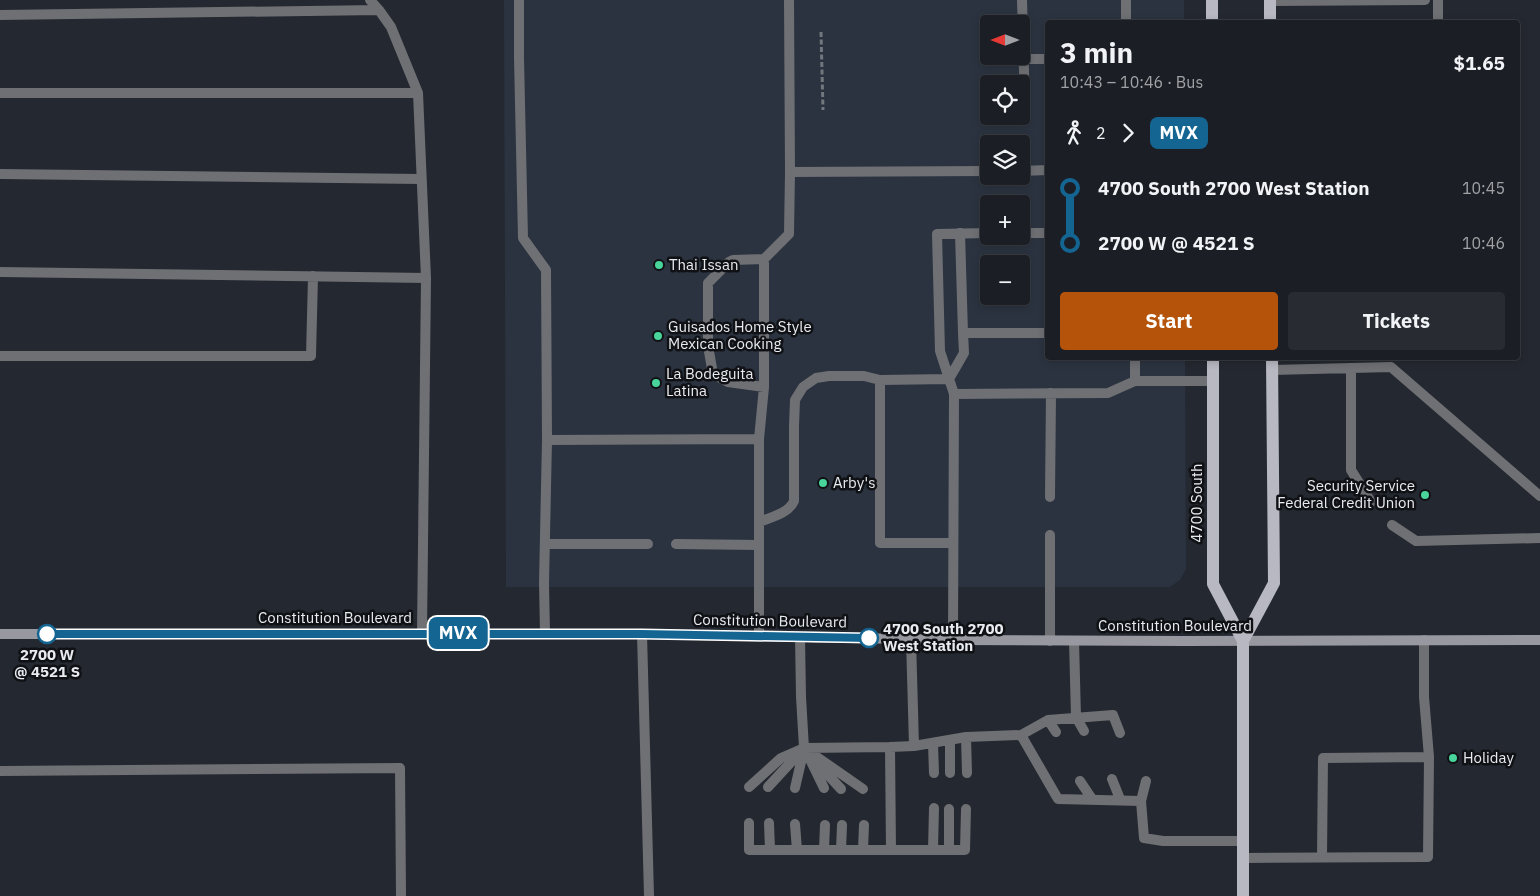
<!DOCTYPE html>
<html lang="en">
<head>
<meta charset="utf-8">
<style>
  :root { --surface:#1b1e24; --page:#282b31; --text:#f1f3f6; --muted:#a0a2a6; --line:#393c41; --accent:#b45309 }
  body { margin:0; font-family:"IBM Plex Sans",sans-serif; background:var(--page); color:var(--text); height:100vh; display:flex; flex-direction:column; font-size:19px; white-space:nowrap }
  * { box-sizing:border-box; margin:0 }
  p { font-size:16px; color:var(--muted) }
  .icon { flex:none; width:28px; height:28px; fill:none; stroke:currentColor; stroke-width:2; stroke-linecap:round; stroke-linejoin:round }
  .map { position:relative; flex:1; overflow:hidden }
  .drawer { position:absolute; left:1045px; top:20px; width:475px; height:340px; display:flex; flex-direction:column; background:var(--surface); border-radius:5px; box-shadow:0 2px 8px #0003,0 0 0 1px var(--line) }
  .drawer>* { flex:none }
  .badge { padding:0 10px; border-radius:8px; font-size:18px; line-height:32px }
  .needle { width:32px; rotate:270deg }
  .fabs { position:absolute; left:980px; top:15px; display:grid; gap:10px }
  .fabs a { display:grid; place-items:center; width:50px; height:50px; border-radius:5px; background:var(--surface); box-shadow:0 2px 8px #0003,0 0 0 1px var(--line); font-size:25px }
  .map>.badge { position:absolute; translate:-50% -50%; box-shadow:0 0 0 2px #fff }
  .legs { display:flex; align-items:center; gap:8px; height:55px; padding:0 15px; font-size:16px }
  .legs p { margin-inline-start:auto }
  .headline { display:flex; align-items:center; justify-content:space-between; height:85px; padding:0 15px }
  h1 { font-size:28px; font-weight:700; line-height:38px }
  .button { display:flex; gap:10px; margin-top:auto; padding:10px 15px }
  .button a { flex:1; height:58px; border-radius:5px; background:var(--accent); color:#fff; font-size:20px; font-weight:700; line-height:58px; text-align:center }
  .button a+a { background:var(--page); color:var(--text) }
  ul { padding:0 15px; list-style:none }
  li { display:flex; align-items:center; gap:18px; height:55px; font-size:19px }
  li i { display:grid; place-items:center; width:8px; height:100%; margin:0 6px; background:currentColor }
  li i::after { content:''; width:12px; height:12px; margin:-6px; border:4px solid; border-radius:50%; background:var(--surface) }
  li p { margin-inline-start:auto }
  li:first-child i { background:linear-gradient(#0000 50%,currentColor 0) }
  li:last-child i { background:linear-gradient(currentColor 50%,#0000 0) }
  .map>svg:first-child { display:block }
</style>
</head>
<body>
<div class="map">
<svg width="1540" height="896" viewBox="0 0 1540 896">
  <rect width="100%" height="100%" fill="#242830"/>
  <path fill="#2b3340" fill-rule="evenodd" d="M 504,0 L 1184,0 L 1184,22 L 1048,22 L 1048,358 L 1185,358 L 1186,569 L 1180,580 L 1170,587 L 506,587 ZM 989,24 L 1021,24 L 1021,56 L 989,56 ZM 989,84 L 1021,84 L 1021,116 L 989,116 ZM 989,144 L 1021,144 L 1021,176 L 989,176 ZM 989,204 L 1021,204 L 1021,236 L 989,236 ZM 989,264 L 1021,264 L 1021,296 L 989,296 Z"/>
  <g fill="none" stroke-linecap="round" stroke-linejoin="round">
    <path stroke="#72767d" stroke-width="3" stroke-dasharray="5 2.5" stroke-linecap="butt" d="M 821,32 L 823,110"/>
    <path stroke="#6f7074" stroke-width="10" d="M 370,0 L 379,10 L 391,27 L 418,93 L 426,278 L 422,633
      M 519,0 L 519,58 L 523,238 L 546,270 L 547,440 L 544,583 L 545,633
      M 1022,0 L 1025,108
      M 1126,0 L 1126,22
      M 1438,0 L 1438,22
      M 0,15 L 379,10
      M 1023,59 L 1048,59
      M 0,93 L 418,93
      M 1021,171 L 1048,170
      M 790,172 L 989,171
      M 0,174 L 421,179
      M 960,233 L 963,333 L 1048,333
      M 1021,233 L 1048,233
      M 0,272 L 426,278
      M 0,356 L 311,356 L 313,276
      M 1351,368 L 1351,470 L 1371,502
      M 1272,370 L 1391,367 L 1540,496
      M 1135,381 L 1135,358
      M 764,387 L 728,382 L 713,374 L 708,346 L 708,283 L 729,262 L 733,260 L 764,259
      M 954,394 L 1108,393 L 1135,381 L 1213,381
      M 547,440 L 759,439
      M 1050,497 L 1051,393
      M 759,522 C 771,517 788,514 794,501 L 794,426 L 795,400 L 803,387 L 816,378 L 829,376 L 864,376 L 880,380
      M 1392,525 L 1416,541 L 1540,538
      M 1050,535 L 1050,641
      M 953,543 L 880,543 L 880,380 L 949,379 L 964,353 L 963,333
      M 545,544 L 648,544
      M 676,544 L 759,545
      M 642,634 L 649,896
      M 759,636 L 759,439 L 764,387 L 764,259 L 789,234 L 790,172 L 789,0
      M 953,640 L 954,394 L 940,351 L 937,234 L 989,233
      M 1074,641 L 1076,717 L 1084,731
      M 1048,720 L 1056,732
      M 1021,735 L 1048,720 L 1113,715 L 1120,733
      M 966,737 L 967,773
      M 950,740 L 950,773
      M 933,743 L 934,773
      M 914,746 L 966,737 L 1021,735 L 1058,799 L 1141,801
      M 804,748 L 863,789
      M 805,749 L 824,788
      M 818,764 L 841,789
      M 0,771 L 400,768 L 401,896
      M 1112,779 L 1120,799
      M 1080,781 L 1092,799
      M 1146,781 L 1141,801 L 1144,838 L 1163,841 L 1243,841
      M 749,787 L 781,758 L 804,748 L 801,697 L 800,637
      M 768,787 L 804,748 L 890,747
      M 795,788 L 804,749
      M 749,823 L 749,850 L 891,850 L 890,747 L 914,746 L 911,639
      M 769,823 L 770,850
      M 795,824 L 797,850
      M 824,850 L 825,825
      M 841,850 L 842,825
      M 863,850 L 864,825
      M 891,850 L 965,850 L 966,809
      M 933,850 L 934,808
      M 949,850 L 949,809
      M 1322,857 L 1323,758 L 1429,757
      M 1243,858 L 1428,857 L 1429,757 L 1424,697 L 1424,640"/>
    <path stroke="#6f7074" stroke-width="10" d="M 1270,1 L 1425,0"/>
    <path stroke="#9898a0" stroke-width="10" d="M 0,634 L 642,634 L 953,640 L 1184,641 L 1540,640"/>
    <path stroke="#b7b8c1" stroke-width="12" d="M 1212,0 L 1212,22
      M 1270,0 L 1270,22
      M 1213,358 L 1213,584 L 1243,641 L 1243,896
      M 1243,641 L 1274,583 L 1272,358"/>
  </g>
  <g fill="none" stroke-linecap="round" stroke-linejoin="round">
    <defs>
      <path id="line-1" d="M 47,634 L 642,634 L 869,638"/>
    </defs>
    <use href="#line-1" stroke="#fff" stroke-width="11"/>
    <use href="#line-1" stroke="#156593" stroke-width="8"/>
  </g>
  <g fill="#49d49c" stroke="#0f1114" stroke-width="2">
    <circle cx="659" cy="265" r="5"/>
    <circle cx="658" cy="336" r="5"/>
    <circle cx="656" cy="383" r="5"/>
    <circle cx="823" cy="483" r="5"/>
    <circle cx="1425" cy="495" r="5"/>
    <circle cx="1453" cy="758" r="5"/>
  </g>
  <g fill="#fff" stroke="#156593" stroke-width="2.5">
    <circle cx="47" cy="634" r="9"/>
    <circle cx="869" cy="638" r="9"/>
  </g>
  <g text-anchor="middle" stroke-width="5" stroke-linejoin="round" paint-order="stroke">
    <g font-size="15" fill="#e8ebf0" stroke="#0f1114" text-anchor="start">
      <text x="669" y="270">Thai Issan</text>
      <text x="668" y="332">Guisados Home Style<tspan x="668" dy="17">Mexican Cooking</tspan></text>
      <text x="666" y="379">La Bodeguita<tspan x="666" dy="17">Latina</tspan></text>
      <text x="833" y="488">Arby's</text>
      <text x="1415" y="491" text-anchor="end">Security Service<tspan x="1415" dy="17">Federal Credit Union</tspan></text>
      <text x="1463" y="763">Holiday</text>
    </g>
    <g font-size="15" fill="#e8ebf0" stroke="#0f1114">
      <text transform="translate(1197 503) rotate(-90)" y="5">4700 South</text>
      <text x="335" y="623">Constitution Boulevard</text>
      <text transform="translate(770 621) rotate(1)" y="5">Constitution Boulevard</text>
      <text x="1175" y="631">Constitution Boulevard</text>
    </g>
    <g font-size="15" font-weight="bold" fill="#e8ebf0" stroke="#0f1114" text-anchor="start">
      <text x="883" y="634">4700 South 2700<tspan x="883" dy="17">West Station</tspan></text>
      <text x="47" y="660" text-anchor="middle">2700 W<tspan x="47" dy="17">@ 4521 S</tspan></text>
    </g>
  </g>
</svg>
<div class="fabs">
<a><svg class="needle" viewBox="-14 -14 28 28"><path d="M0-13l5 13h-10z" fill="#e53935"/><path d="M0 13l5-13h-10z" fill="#a0a2a6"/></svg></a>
<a><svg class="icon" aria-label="locate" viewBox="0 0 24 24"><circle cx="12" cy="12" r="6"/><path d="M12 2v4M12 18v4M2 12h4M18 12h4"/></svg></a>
<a><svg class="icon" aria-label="layers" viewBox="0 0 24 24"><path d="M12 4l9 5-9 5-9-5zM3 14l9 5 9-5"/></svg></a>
<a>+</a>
<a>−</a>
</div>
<b class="badge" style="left:458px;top:633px;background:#156593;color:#fff">MVX</b>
<section class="drawer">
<div class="headline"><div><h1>3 min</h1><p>10:43 – 10:46 · Bus</p></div><b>$1.65</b></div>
<div class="legs"><svg class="icon" aria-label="walk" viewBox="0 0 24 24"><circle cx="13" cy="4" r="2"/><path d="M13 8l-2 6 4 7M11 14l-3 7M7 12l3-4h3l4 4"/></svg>2<svg class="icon" aria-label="forward" viewBox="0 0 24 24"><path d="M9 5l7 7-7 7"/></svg><b class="badge" style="background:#156593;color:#fff">MVX</b></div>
<ul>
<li><i style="color:#156593"></i><b>4700 South 2700 West Station</b><p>10:45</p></li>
<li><i style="color:#156593"></i><b>2700 W @ 4521 S</b><p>10:46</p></li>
</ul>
<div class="button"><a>Start</a><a>Tickets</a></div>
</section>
</div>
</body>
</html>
